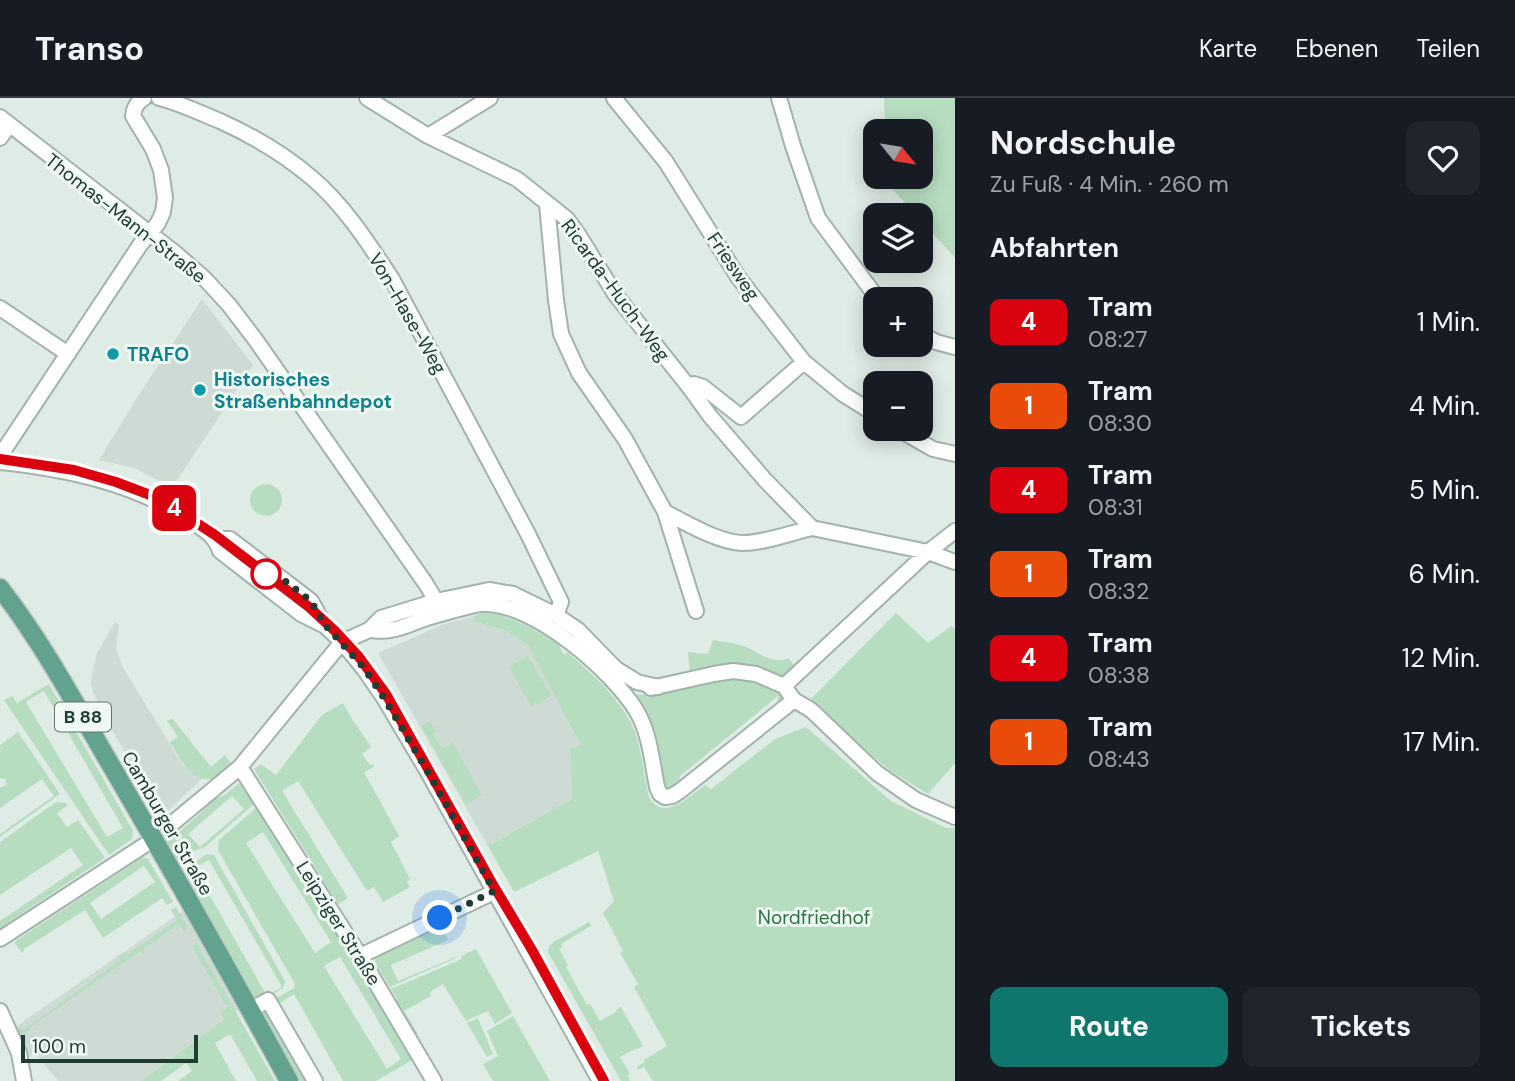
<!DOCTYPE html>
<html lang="de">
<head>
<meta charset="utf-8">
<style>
  :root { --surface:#171b24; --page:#20242c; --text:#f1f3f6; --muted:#9ea1a6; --line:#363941; --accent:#0f766e }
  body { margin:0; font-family:"DM Sans",sans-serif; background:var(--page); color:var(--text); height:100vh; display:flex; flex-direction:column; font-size:26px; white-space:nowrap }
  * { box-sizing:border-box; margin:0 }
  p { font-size:23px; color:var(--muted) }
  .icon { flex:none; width:38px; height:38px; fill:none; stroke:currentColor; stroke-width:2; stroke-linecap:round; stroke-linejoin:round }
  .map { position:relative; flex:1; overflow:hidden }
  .drawer { display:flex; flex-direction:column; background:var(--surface); width:560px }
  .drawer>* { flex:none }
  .badge { padding:0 14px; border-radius:10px; font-size:24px; line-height:46px }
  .needle { width:46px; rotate:120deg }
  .tools { position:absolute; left:863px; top:21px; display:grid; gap:14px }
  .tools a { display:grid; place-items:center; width:70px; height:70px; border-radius:14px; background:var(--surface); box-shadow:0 4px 18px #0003; font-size:35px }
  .scale { position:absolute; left:21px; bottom:18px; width:177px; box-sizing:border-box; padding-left:7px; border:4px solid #203c33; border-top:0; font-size:19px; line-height:24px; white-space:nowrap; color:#203c33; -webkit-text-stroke:5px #f0f8f3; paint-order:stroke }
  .you { position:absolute; width:35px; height:35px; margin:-18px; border:5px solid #fff; border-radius:50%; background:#1a73e8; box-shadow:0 0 0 10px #1a73e833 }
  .map>.badge { position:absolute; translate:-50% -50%; box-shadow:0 0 0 4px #fff }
  h2 { padding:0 35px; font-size:26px; line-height:63px }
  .round { display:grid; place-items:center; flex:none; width:74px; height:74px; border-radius:14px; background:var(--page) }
  .summary { display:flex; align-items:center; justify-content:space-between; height:119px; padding:0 35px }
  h1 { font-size:33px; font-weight:700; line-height:52px }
  .cta { display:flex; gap:14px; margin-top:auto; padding:14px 35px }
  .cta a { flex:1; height:80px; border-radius:14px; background:var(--accent); color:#fff; font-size:28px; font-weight:700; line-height:80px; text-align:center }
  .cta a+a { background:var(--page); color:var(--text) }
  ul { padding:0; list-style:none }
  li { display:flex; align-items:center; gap:21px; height:84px; padding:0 35px }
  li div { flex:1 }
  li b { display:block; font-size:26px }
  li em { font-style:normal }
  li .badge { min-width:77px; font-weight:700; text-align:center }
  header { display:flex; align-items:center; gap:42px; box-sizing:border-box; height:98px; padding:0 35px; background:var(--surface); border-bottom:2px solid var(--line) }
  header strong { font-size:33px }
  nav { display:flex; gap:38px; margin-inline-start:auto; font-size:24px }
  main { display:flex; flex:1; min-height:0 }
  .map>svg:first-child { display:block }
</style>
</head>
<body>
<header>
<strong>Transo</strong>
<nav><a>Karte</a><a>Ebenen</a><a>Teilen</a></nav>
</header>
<main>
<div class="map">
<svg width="955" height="983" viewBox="0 0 955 983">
  <rect width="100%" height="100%" fill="#dfebe5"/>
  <path fill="#cedbd4" d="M 202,201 L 253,267 L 172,390 L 135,370 L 99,362 L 135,303 Z
    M 474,518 L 476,524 L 504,532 L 528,547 L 580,646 L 570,651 L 572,701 L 488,748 L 378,555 L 444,526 Z
    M 115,524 L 119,527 L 116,550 L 123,570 L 183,667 L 190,674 L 202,681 L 161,719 L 106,621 L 93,594 L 91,586 L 92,576 L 97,555 Z
    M 183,813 L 238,912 L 141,983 L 58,983 L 35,955 L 23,963 L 14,930 Z"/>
  <path fill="#b7ddc0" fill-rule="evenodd" d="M 884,0 L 955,0 L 955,160 L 921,122 L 920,117 L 916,117 L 887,85 L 887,79 L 920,79 L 920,33 L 885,33 Z
    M250 402a16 16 0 1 1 32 0a16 16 0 1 1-32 0Z
    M 482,515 L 499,516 L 527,528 L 558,546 L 564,557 L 567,554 C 592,576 622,602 635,634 C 642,654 644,678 649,699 C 663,725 690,698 705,687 L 711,691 L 775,641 L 806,629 L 891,703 L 946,730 L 955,730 L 955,983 L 653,983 L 644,969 L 638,972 L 637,969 L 645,964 L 644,962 L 667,948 L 634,889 L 638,886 L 620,855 L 623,853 L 603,815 L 614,803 L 598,753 L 514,794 L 488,748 L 572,701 L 570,651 L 580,646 L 528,547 L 504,532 L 476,524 L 474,518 Z
    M 896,515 L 928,545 L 952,528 L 955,532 L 955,665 L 928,696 L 891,673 L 848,638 L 811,601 Z
    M 713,542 C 723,544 736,545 746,549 C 761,555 772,567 788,560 L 795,568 L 782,578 C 741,561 732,563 690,574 L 688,554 L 708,556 Z
    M 528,558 L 551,598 L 532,609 L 509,569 Z
    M 719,579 C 738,580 775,581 784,600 L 777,609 L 778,598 L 680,678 L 679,691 L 670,693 L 662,690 L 634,599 L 636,597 L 659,595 Z
    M 49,586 L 133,733 L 132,741 L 109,757 L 4,602 L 12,598 L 17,605 ZM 44,593 L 123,730 L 107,739 L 26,604 Z
    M 343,605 L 352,621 L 371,649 L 362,656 L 370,667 L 372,666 L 374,669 L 364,674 L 399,738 L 391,744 L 410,781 L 407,784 L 410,789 L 383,804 L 374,789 L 367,793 L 298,683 L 282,693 L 348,800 L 338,806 L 254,671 L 261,666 L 276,677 L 322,617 Z
    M 172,620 L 211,669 L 225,657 L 235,670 C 199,695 188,675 170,644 L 178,639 L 167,623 Z
    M 430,623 L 436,633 L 433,636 L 442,650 L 453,645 L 482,697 L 467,706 L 465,705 L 421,628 Z
    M 18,634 L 60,696 L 0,739 L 0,736 L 54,698 L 42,681 L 0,710 L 0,689 L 2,689 L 7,686 L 5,681 L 0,680 L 0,647 Z
    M 238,686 L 241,686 L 254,706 L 205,749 L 196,752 L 179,766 L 177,766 L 152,726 L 159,721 L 177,736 L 205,711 L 201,706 L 225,697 ZM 232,698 L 244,711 L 200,749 L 188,736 Z
    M 56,704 L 65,705 L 68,707 L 57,715 L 67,729 L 78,722 L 105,760 L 0,830 L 0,823 L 83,767 L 71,750 L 0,797 L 0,744 Z
    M 256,710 L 351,859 L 412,962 L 376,983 L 343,983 L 294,896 L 280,905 L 324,983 L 321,983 L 275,903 L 276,900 L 294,890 L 295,886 L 218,752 L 219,742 ZM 263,734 L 331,844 L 315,855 L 246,745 ZM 340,859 L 401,961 L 387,971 L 324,868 Z
    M 207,756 L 214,757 L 285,883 L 283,890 L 257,906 L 255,906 L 181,773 ZM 209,762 L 282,889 L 267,898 L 194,770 Z
    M 143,759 L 148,761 L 173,804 L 167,807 L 162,800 L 103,840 L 85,812 L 24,851 L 24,853 L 22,855 L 14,844 ZM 144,768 L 155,784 L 101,821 L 90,805 Z
    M 176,809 L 188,830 L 184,833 L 179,826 L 31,929 L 25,935 L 20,936 L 18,931 L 21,929 L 24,932 L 120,862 L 119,858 L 125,854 L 128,856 L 177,822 L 171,812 Z
    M 589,824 L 591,828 L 561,846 L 562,849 L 559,851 L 568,867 L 566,869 L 587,907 L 590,906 L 600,923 L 616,914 L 616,912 L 621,909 L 643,948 L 638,951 L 637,950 L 620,959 L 630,976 L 627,978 L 630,983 L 621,983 L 548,854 L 549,848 L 555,843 Z
    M 443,829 L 448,842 L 391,867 L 398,883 L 456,859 L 456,860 L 390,889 L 375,865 L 375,859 Z
    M 197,846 L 231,906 L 226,908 L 192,848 Z
    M 476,851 L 512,915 L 495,926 L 488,913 L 466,923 L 443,886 L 430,894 L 431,898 L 404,913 L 418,936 L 413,936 L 393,904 L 397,901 L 391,891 L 462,861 L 461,858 Z
    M 232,907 L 275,983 L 257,983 L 230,936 L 215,945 L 236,983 L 178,983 L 192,973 L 186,965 L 161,983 L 141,983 L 224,922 L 220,914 Z
    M 271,909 L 268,920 L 305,983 L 297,983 L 260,912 Z
    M 513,918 L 550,983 L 493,983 L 483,966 L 498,958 L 487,933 Z
    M 478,920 L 493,956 L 487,959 L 467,925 Z"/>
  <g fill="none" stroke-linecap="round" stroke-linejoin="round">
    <defs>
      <path id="minor" d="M 159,0 C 180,5 200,15 220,23 C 253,38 284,56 312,80 C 344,107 369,146 392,181 L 528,436 L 561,504 L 556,517
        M 367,0 L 428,38 L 517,81 L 567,121 L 578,136 L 615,196 L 689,289 L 710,318 L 765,382 L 812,430 L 928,454 L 955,464
        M 614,0 L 666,64 L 738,179 L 804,264 L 843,296 L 875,316
        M 779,0 L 793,48 L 818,120 L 878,201
        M 0,19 L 174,154 L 204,180 L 229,207 L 255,241 L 426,486 L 436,503 L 441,516
        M 428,38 L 490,0
        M 0,40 L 9,27
        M 547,106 L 556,202 L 561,236 L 579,275 L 625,341 L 665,414 L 696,513
        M 0,210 L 68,256
        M 920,235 L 936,244 L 955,249
        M 689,289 L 694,286 L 703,289 L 741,319 L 804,264
        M 898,331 L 933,351 L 955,356
        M 0,358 L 140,147 L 158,125 L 163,114 L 165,100 L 161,72 L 153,51 L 133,18 C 134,9 137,5 144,0
        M 0,364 C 66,371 135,385 191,423 C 205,433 214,436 220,453 L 301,516 L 325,528
        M 665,414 C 686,425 718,444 742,445 C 765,445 790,435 812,430
        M 216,441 L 230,441 L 311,503 L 325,528 L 342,544 L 364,571 L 384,600 L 429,676 L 600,983
        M 369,532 C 376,532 383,534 390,532 C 400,531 411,526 421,522 C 436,517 451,513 467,509 C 472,508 477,506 482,506 C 532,503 611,572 636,612 C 650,635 652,664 657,689 L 660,696 L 665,699 L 672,698 L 680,693 L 794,602
        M 784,588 L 928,454 L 955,433
        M 651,590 L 714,576 L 733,573 L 756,576 L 784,588 L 794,602 L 811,612 L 877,675 L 916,702 L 955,719
        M 240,669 L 360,858 L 434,983
        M 168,729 L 240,669 L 342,544 L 369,532 L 381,520 L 436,503 L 489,492 L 513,496 L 556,517 L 578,532 L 616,571 L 637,584 L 658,589
        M 0,841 L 154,741
        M 360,858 L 494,794
        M 251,912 L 268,902 L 315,983
        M 0,913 L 19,955 L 24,983"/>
      <path id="major" d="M 0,490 C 45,548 79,613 116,676 C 175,777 233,880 289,983"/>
    </defs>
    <use href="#minor" stroke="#a2b3ac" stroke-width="18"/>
    <use href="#major" stroke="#c1c8c6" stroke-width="21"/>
    <use href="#minor" stroke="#fff" stroke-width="14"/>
    <use href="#major" stroke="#62a28f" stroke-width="18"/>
    <path stroke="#5a786e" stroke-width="2" d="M 0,362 L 74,371 L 116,384 L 150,397 L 172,409 L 215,437 L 309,509 L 335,533 L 359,559 L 385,596 L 492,785 L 532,852 L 604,983"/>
  </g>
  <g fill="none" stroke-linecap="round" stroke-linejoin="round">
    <defs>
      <path id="line" d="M 0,361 L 74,372 L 116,384 L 150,397 L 172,409 L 215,437 L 309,509 L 335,533 L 359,559 L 386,596 L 492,785 L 532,852 L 604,983"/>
    </defs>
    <use href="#line" stroke="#fff" stroke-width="16"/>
    <use href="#line" stroke="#da020e" stroke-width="10"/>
    <path stroke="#203c33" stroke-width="7" stroke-dasharray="0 12.6" d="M 266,476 L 271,472 L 311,503 L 325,527 L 364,570 L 384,600 L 429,676 L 494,793 L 440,820"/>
  </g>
  <g fill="#0f9aa8" stroke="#f0f8f3" stroke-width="2.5">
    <circle cx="113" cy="256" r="7"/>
    <circle cx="200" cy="292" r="7"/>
  </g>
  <circle fill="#fff" stroke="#da020e" stroke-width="3.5" cx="266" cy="476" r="14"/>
  <g text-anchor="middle" stroke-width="6" stroke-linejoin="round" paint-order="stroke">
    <rect fill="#f0f8f3" stroke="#5e746d" stroke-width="2" x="55" y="604.5" width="56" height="29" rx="5"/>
    <g font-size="18" font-weight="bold" fill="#203c33">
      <text x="83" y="625">B 88</text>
    </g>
    <g font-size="19" fill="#203c33" stroke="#f0f8f3">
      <text transform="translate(126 120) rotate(38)" y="7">Thomas-Mann-Straße</text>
      <text transform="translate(734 168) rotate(56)" y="7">Friesweg</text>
      <text transform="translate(616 192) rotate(54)" y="7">Ricarda-Huch-Weg</text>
      <text transform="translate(408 215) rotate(60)" y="7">Von-Hase-Weg</text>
      <text transform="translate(168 725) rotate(60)" y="7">Camburger Straße</text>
      <text transform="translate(339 825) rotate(58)" y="7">Leipziger Straße</text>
    </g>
    <g font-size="19" font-weight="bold" fill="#0d838f" stroke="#f0f8f3" text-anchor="start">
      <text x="127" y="263">TRAFO</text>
      <text x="214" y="288">Historisches<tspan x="214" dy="22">Straßenbahndepot</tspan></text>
    </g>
    <g font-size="19" fill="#297443" stroke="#f0f8f3">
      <text x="814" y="826">Nordfriedhof</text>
    </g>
  </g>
</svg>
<div class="tools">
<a><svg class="needle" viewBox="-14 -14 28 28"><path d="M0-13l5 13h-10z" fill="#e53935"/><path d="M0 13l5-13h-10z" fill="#9ea1a6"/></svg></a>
<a><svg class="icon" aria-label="layers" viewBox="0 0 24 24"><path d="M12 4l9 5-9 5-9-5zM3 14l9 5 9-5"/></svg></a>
<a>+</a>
<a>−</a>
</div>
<div class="scale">100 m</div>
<div class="you" style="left:440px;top:820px"></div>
<b class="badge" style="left:174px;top:410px;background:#da020e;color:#fff">4</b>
</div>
<section class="drawer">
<div class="summary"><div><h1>Nordschule</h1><p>Zu Fuß · 4 Min. · 260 m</p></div><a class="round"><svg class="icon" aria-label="heart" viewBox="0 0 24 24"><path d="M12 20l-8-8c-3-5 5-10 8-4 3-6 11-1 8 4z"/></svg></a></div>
<h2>Abfahrten</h2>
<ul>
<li><span class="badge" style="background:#da020e;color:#fff">4</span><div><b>Tram</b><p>08:27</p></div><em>1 Min.</em></li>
<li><span class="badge" style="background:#e94c0a;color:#fff">1</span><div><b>Tram</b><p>08:30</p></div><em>4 Min.</em></li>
<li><span class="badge" style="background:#da020e;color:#fff">4</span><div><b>Tram</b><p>08:31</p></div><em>5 Min.</em></li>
<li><span class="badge" style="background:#e94c0a;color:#fff">1</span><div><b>Tram</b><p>08:32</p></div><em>6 Min.</em></li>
<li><span class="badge" style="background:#da020e;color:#fff">4</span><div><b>Tram</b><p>08:38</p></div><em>12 Min.</em></li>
<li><span class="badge" style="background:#e94c0a;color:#fff">1</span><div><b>Tram</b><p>08:43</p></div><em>17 Min.</em></li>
</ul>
<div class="cta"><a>Route</a><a>Tickets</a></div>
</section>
</main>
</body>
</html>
